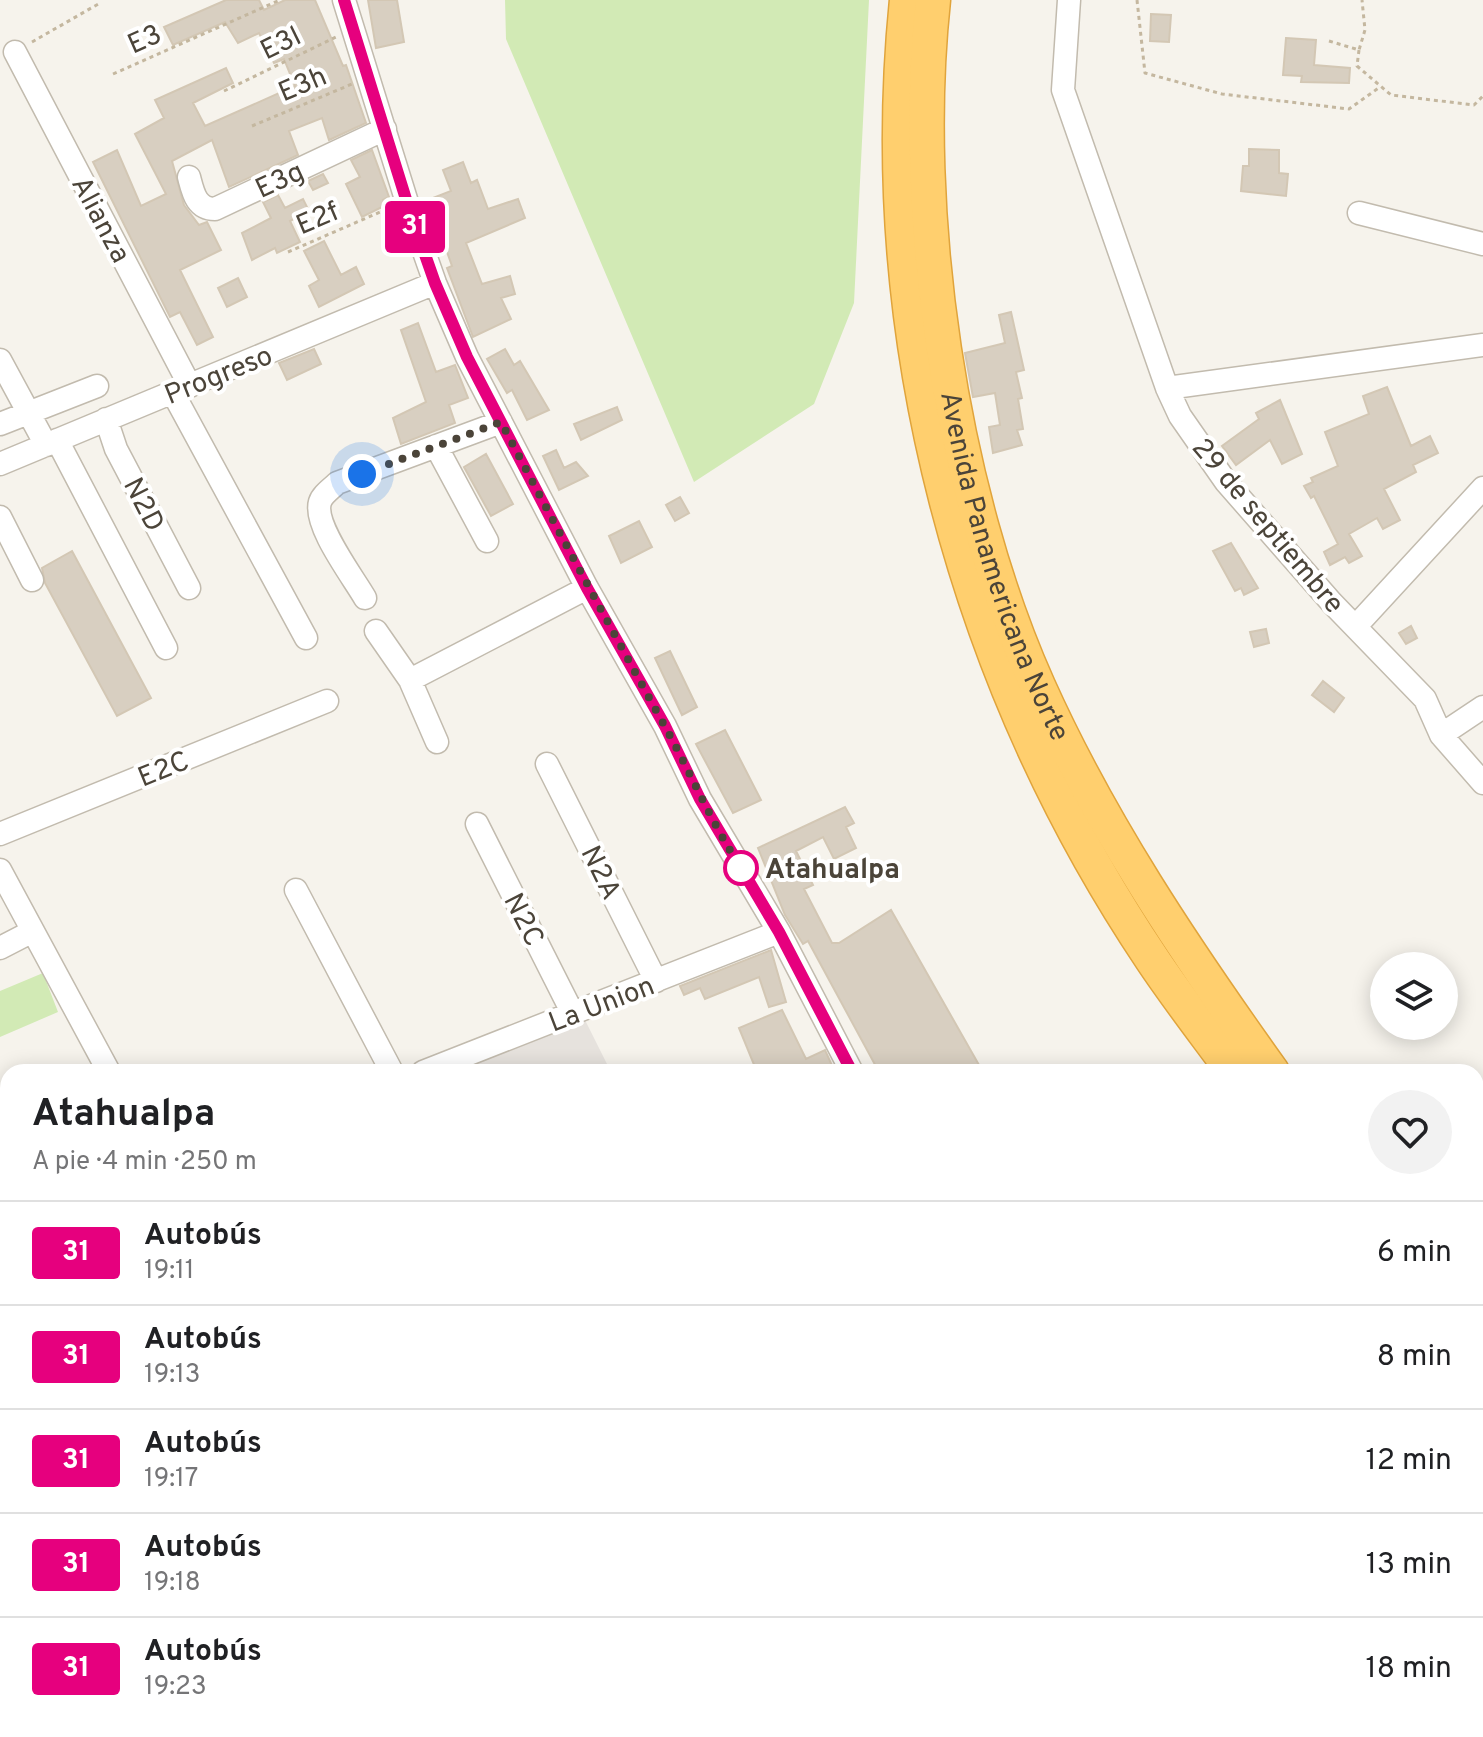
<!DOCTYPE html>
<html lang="es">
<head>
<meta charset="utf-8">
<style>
  :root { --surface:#fff; --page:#f2f2f2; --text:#202124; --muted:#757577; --line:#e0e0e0 }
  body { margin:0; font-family:Overpass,sans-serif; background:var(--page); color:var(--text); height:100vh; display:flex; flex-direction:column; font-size:30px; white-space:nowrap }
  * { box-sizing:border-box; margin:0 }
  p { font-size:26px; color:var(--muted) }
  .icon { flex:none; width:44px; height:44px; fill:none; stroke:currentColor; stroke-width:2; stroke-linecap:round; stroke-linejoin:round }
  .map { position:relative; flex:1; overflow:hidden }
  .details { position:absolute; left:0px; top:1064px; width:1484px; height:674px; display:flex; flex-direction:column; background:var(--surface); border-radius:24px 24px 0 0; box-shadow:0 4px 20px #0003 }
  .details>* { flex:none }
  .badge { padding:0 16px; border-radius:6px; font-size:28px; line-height:52px }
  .tools { position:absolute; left:1370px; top:952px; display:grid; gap:16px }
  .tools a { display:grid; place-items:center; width:88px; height:88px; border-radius:50%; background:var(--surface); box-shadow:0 4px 20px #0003; font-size:40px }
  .you { position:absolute; width:40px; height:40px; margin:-20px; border:6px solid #fff; border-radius:50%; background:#1a73e8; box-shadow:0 0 0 12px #1a73e833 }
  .map>.badge { position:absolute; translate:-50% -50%; box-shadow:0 0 0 4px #fff }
  .round { display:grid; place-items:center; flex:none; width:84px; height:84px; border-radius:42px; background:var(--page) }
  .overview { display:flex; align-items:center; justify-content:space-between; height:136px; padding:0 32px }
  h1 { font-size:38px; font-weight:700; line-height:60px }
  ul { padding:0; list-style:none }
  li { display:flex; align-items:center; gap:24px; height:104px; padding:0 32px; border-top:2px solid var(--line) }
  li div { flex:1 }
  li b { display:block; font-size:30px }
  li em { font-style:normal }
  li .badge { min-width:88px; font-weight:700; text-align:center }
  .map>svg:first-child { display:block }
</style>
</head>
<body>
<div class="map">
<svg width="1483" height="1737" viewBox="0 0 1483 1737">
  <rect width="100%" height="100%" fill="#f6f3ec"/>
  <path fill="#e6e2dd" d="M 585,1020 L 611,1072 L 451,1072 Z"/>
  <path fill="#efe8d6" d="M 466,1730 L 550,1730 L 554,1737 L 469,1737 Z"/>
  <path fill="#d2eab5" d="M 505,0 L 869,0 L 854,303 L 814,404 L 694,482 L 506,39 Z
    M 43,973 L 58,1012 L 0,1037 L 0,991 Z
    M 1476,1669 L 1483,1677 L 1483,1737 L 1420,1737 L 1418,1730 L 1476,1730 Z"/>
  <path fill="#d8cfc1" stroke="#d3c7b4" stroke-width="2" d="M 226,0 L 259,0 L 264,10 L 285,0 L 315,0 L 343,66 L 346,65 L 366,123 L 329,140 L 322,118 L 289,131 L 298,155 L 229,187 L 212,140 L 172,161 L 184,205 L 199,225 L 207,222 L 221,250 L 180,270 L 213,337 L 197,345 L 180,312 L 170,317 L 93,162 L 117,150 L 141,206 L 166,194 L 135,134 L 164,118 L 155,100 L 226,68 L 233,83 L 193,103 L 205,126 L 295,86 L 284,59 L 274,63 L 259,33 L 238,43 L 225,22 L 173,45 L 164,27 Z
    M 368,0 L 397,0 L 404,42 L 376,48 Z
    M 1151,14 L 1171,15 L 1169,42 L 1150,41 Z
    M 1286,38 L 1316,40 L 1314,65 L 1350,68 L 1349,83 L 1301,82 L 1302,76 L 1283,75 Z
    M 1249,149 L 1279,150 L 1279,173 L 1288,174 L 1286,196 L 1241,191 L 1243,166 L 1249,166 Z
    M 372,150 L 389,197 L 383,200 L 386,205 L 362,217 L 346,184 L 360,177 L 351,160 Z
    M 463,162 L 471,183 L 477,180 L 488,209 L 518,199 L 525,218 L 466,243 L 482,284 L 510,276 L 515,294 L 501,298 L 511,319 L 473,337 L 447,268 L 452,266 L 436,221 L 433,222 L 425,201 L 451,191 L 443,170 Z
    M 323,174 L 328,183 L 313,190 L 308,181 Z
    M 278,195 L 285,208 L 303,199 L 309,211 L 290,221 L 300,242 L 277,253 L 275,248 L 252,260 L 242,233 L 271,218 L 263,202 Z
    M 324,241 L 341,275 L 356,267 L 364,284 L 319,307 L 309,286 L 319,280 L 304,251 Z
    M 238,278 L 247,297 L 227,307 L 218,288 Z
    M 1011,312 L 1024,370 L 1016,372 L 1022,398 L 1018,399 L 1023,429 L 1017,430 L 1022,445 L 993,453 L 989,427 L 1000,425 L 995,393 L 973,397 L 965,353 L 1005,343 L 999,315 Z
    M 418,323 L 436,372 L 455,365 L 468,398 L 449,405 L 455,423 L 401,444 L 393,418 L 426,402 L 401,330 Z
    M 314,349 L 321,364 L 287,380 L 279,363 Z
    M 505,349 L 514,365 L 520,361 L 549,410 L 527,420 L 512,390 L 507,393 L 487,359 Z
    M 1387,387 L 1411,446 L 1430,436 L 1438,453 L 1413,465 L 1416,472 L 1384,489 L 1400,520 L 1383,529 L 1377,518 L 1349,534 L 1362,556 L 1349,563 L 1345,557 L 1330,565 L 1324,552 L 1338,544 L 1314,496 L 1311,498 L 1304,486 L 1313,482 L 1311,478 L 1338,466 L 1325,432 L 1369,414 L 1363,396 Z
    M 1280,400 L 1302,454 L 1282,464 L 1270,440 L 1236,465 L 1222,446 L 1259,419 L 1256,413 Z
    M 617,407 L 622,420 L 581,440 L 574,424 Z
    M 556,450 L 564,468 L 576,462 L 588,476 L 559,490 L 543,456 Z
    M 486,454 L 513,504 L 491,516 L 464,467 Z
    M 680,497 L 689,513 L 675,521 L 666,505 Z
    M 639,521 L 652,547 L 621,563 L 609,536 Z
    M 1231,543 L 1258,588 L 1244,595 L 1241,588 L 1235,591 L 1213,551 Z
    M 72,551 L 151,698 L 117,716 L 45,583 L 42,568 Z
    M 1411,626 L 1417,638 L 1406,644 L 1399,633 Z
    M 1266,629 L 1269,643 L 1254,647 L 1250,632 Z
    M 670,651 L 697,707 L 682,715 L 655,658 Z
    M 1323,681 L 1344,698 L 1334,712 L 1312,695 Z
    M 725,730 L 761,800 L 733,813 L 696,744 Z
    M 845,807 L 854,823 L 846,827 L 856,848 L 834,859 L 823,837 L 796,851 L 813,885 L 804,889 L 832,943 L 839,943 L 891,910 L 983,1072 L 879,1072 L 808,941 L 803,944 L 785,915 L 758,848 Z
    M 771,950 L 786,1002 L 769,1007 L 759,977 L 705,999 L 700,988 L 684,995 L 680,986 Z
    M 782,1010 L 806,1059 L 825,1050 L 835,1072 L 757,1072 L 739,1028 Z"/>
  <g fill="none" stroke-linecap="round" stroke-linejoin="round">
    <defs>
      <path id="minor" d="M 344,0 L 410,212 L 435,283 L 467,357 L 587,588 L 665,726 L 700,799 L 779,932 L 852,1072
        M 1069,0 L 1063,90 L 1167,388 L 1180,416 L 1226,482 L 1332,603 L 1425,699 L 1441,735 L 1483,783
        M 15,52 L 190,386
        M 189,177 C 193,192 196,209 215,209 L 385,129
        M 1359,213 L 1483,244
        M 0,360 L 46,445
        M 1167,388 L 1483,345
        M 173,393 L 306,638
        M 106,419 L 116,449 L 189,588
        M 0,424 L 97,386
        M 57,440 L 166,648
        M 436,446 L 487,541
        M 0,464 L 435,283
        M 0,517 L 32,580
        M 365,598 C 353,577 313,525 320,502 C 322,495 331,489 337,483 L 501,422
        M 1356,626 L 1483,488
        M 376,631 L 410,680 L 437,742
        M 410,680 L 587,588
        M 1441,735 L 1483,707
        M 547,764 L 656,981
        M 477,824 L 573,1014
        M 0,834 L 327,701
        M 0,870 L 109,1072
        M 296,890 L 392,1072
        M 0,948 L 33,931
        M 423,1072 L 779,932
        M 0,1243 L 8,1239
        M 0,1350 L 8,1346
        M 1476,1662 L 1483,1670
        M 0,1680 L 8,1677
        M 65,1730 L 68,1737
        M 157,1730 L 160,1737
        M 246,1730 L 249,1737
        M 337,1730 L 340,1737
        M 401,1730 L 404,1737
        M 450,1730 L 453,1737
        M 1209,1730 L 1211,1737
        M 678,1737 L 696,1730
        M 1061,1737 L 1082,1730"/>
      <g id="highway">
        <path d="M 907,0 C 873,335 965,680 1152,959 C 1178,998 1207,1035 1234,1072"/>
        <path id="s1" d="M 933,0 C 910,212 950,490 1038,686 C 1100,824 1184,949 1272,1072"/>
        <path d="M 1476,1364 L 1483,1374"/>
        <path d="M 1476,1415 L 1483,1426"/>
      </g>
    </defs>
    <use href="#minor" stroke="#c2bbae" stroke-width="25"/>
    <use href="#highway" stroke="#e0a43c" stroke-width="37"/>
    <path stroke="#c4b79f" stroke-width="3" stroke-dasharray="4 4" stroke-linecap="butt" d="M 1137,0 L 1145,73 L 1222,94 L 1349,109 L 1380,87
      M 1329,41 L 1359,50 L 1365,30 L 1362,0
      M 32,42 L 100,3
      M 1359,50 L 1357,66 L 1391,95 L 1474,105 L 1483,96
      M 113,74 L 280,0
      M 224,91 L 336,37
      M 252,126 L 352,84
      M 288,252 L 387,209
      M 1476,1524 L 1483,1535
      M 1445,1737 L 1445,1730"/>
    <use href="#minor" stroke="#fff" stroke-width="22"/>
    <use href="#highway" stroke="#ffcf6e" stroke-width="34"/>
  </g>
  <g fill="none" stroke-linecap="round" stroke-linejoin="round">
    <defs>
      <path id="line" d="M 344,0 L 410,212 L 435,283 L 467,357 L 587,588 L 665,726 L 700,799 L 779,932 L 852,1072"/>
    </defs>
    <use href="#line" stroke="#fff" stroke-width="18"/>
    <use href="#line" stroke="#e6007e" stroke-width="12"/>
    <path stroke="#4b4439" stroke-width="8" stroke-dasharray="0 14.4" d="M 362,474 L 501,422 C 554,523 608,623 663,723 C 690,771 711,822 741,868"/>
  </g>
  <circle fill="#fff" stroke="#e6007e" stroke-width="4" cx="741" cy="868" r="16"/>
  <g text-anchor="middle" stroke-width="8" stroke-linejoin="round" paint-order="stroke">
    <g font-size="28" fill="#4b4439" stroke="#fff">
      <text transform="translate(144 38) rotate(-24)" y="10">E3</text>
      <text transform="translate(280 42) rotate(-26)" y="10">E3l</text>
      <text transform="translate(302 83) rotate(-23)" y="10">E3h</text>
      <text transform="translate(279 179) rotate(-25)" y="10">E3g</text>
      <text transform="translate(317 217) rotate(-23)" y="10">E2f</text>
      <text transform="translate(102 219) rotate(62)" y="10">Alianza</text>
      <text transform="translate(218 374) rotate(-22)" y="10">Progreso</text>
      <text transform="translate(145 504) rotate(63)" y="10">N2D</text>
      <text transform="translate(1269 525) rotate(50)" y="10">29 de septiembre</text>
      <text dy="10" stroke="none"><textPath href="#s1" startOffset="576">Avenida Panamericana Norte</textPath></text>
      <text transform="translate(163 768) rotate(-22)" y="10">E2C</text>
      <text transform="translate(602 872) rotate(64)" y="10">N2A</text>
      <text transform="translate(525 919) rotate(63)" y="10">N2C</text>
      <text transform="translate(601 1003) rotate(-21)" y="10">La Union</text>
    </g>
    <g font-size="28" font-weight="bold" fill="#4b4439" stroke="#fff" text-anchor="start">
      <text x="765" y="878">Atahualpa</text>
    </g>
  </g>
</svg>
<div class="tools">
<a><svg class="icon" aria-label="layers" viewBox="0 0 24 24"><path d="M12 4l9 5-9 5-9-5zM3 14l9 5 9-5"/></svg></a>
</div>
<div class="you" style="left:362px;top:474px"></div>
<b class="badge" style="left:415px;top:227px;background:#e6007e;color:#fff">31</b>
<section class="details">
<div class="overview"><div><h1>Atahualpa</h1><p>A pie · 4 min · 250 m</p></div><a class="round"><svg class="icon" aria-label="heart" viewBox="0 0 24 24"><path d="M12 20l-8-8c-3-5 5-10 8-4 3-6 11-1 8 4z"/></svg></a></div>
<ul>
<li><span class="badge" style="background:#e6007e;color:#fff">31</span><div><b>Autobús</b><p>19:11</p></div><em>6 min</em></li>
<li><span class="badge" style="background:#e6007e;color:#fff">31</span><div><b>Autobús</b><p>19:13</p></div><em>8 min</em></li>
<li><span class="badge" style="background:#e6007e;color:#fff">31</span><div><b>Autobús</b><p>19:17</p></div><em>12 min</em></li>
<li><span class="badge" style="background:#e6007e;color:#fff">31</span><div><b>Autobús</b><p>19:18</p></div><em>13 min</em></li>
<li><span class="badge" style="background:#e6007e;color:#fff">31</span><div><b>Autobús</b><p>19:23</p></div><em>18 min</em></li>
</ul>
</section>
</div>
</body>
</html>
